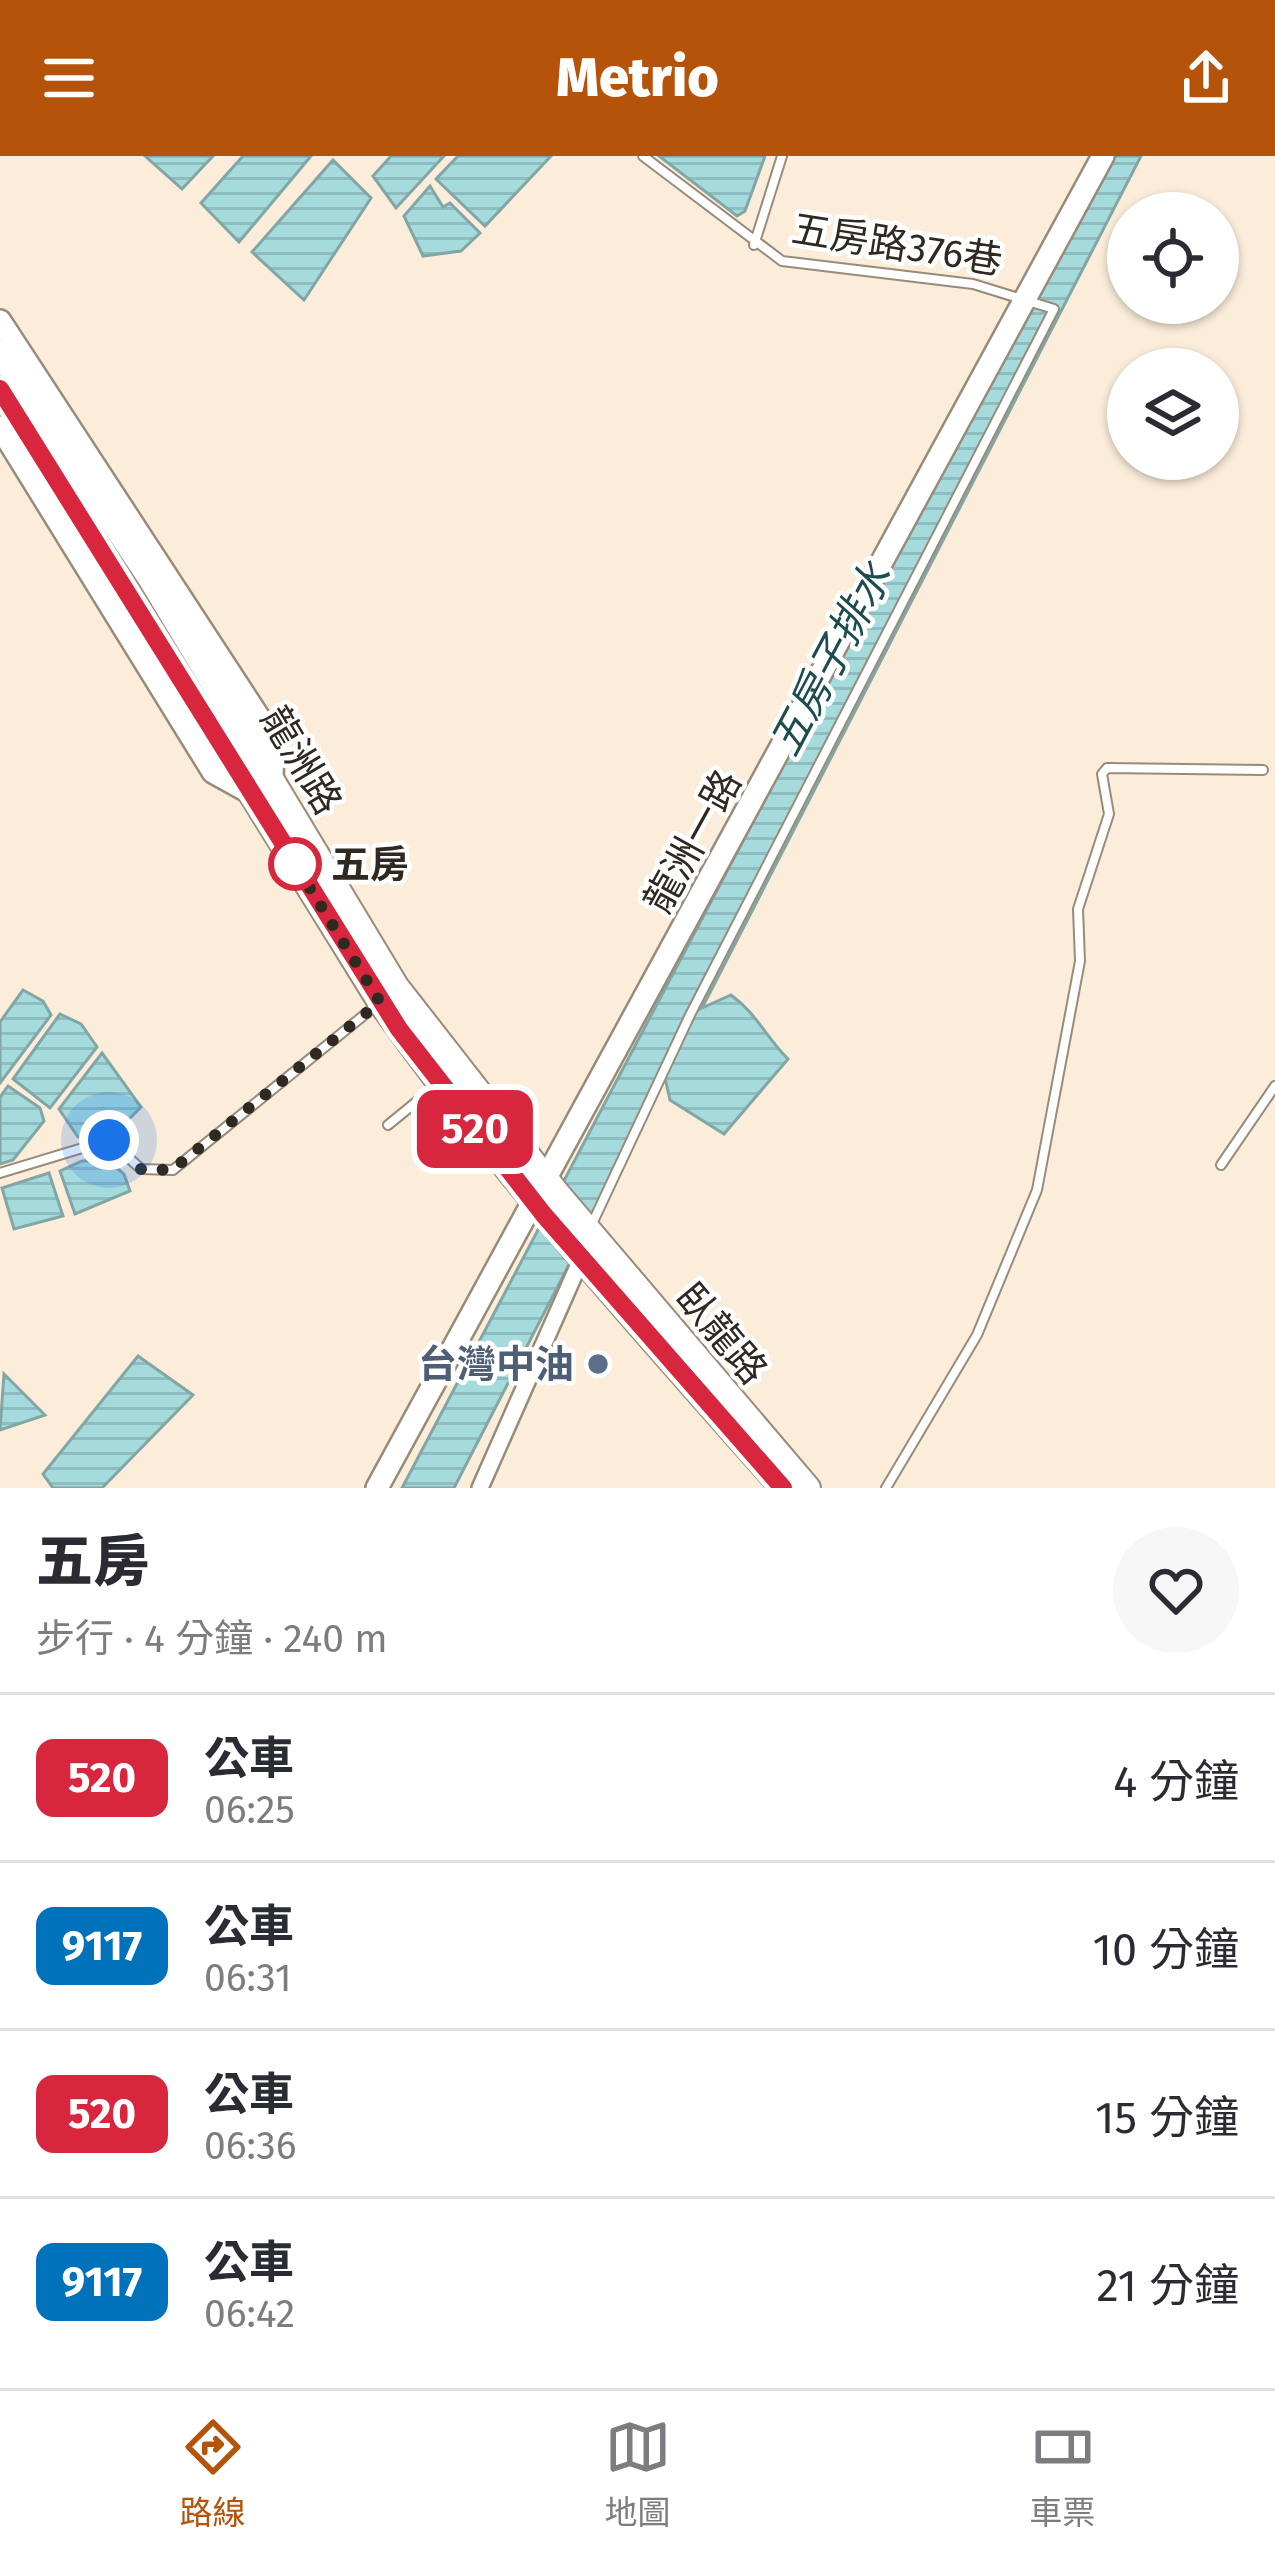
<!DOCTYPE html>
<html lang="zh-TW">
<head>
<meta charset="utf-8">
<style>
  :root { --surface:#fff; --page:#f7f7f7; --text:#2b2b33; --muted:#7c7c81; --line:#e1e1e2; --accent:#b45309 }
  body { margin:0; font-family:"Fira Sans","Noto Sans TC",sans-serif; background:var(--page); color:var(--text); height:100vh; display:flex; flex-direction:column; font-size:45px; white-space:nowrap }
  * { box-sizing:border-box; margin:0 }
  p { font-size:39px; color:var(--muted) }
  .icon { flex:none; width:66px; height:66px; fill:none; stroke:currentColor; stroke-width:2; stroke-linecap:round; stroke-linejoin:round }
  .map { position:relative; height:1332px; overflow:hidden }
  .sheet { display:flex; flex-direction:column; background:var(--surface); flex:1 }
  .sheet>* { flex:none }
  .badge { padding:0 24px; border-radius:18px; font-size:42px; line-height:78px }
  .controls { position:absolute; left:1107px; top:36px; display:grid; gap:24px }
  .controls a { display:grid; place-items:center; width:132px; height:132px; border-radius:50%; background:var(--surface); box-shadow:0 3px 9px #0004; font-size:60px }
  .you { position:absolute; width:60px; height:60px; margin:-30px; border:9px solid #fff; border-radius:50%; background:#1a73e8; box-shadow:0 0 0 18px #1a73e833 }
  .map>.badge { position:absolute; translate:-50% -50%; box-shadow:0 0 0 6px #fff }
  .round { display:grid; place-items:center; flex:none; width:126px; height:126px; border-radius:63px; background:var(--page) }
  .headline { display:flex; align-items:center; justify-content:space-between; height:204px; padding:0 36px }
  h1 { font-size:57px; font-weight:800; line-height:90px }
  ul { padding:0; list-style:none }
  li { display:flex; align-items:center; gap:36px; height:168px; padding:0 36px; border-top:3px solid var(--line) }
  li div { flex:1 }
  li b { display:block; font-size:45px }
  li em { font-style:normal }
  li .badge { min-width:132px; font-weight:700; text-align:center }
  header { display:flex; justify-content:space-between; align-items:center; height:156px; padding:0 36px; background:var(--accent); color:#fff; font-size:54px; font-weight:800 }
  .tabs { display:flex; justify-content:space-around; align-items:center; height:168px; border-top:3px solid var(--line); background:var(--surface); font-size:33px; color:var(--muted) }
  .tabs a { display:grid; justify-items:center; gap:6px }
  .tabs .selected { color:var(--accent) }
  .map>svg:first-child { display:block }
</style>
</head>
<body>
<header><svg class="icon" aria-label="menu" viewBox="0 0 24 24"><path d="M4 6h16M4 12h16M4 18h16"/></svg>Metrio<svg class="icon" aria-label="share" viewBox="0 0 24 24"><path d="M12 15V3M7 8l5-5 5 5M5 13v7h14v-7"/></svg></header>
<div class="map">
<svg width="1275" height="1332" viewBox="0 0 1275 1332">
  <defs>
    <pattern id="water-rules" width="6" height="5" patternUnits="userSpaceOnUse" patternTransform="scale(3)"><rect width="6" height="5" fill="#a6dbde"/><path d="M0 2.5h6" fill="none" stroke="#8fbcbe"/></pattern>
  </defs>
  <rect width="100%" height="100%" fill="#fbedda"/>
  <path fill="url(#water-rules)" stroke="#82a6a6" stroke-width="3" d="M 145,0 L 213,0 L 182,33 Z
    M 243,0 L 311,0 L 239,86 L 201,47 Z
    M 391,0 L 444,0 L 396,52 L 373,20 Z
    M 458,0 L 551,0 L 485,70 L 436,23 Z
    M 659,0 L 765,0 L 745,55 L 737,60 Z
    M 1104,0 L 1141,0 L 702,852 L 731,839 C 756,857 766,881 788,903 L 724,978 L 670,944 L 665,922 L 454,1332 L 402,1332 Z
    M 333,4 L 371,42 L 304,144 L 252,96 Z
    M 430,30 L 443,51 L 450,47 L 480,77 L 461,95 L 423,100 L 404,60 Z
    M 23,834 L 43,845 L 51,859 L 0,927 L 0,866 Z
    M 60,858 L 81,868 L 97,891 L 50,952 L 13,923 Z
    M 102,897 L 141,951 L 115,977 L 78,981 L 59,953 Z
    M 8,930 L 40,952 L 44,965 L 13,1004 L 0,1008 L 0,941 Z
    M 108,1004 L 124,1018 L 130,1035 L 75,1058 L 60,1015 L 82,1005 Z
    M 49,1017 L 63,1060 L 14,1073 L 2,1032 Z
    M 138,1200 L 193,1239 L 102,1332 L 53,1332 L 43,1318 Z
    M 4,1218 L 45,1259 L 0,1274 Z"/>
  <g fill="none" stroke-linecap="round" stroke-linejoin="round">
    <defs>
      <path id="lane" d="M 754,89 L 782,0
        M 388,969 L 437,929
        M 1221,1009 L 1275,930
        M 0,1017 L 109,984 L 141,1013 L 173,1014 L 379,847
        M 591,1070 L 690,859 L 1054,153 L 973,128 L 782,105 L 643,0
        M 886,1332 L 977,1179 L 1037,1034 L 1080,805 L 1078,753 L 1109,658 L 1102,618 L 1107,612 L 1263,614"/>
      <path id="street" d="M 480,1332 L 583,1099"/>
      <path id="secondary" d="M 0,165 L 273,583 L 272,624
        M 0,271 L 213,616 L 251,637
        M 377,1332 L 1103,0"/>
      <path id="primary" d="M 0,197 L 150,422 L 396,830 L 558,1038 L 808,1332
        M 0,233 L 380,846 C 502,1018 643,1174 783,1332"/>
    </defs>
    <use href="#lane" stroke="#988b7a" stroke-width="12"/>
    <use href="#street" stroke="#988b7a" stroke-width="20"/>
    <use href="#secondary" stroke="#988b7a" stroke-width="26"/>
    <use href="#primary" stroke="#988b7a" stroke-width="28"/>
    <use href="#lane" stroke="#fff" stroke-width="8"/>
    <use href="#street" stroke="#fff" stroke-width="15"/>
    <use href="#secondary" stroke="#fff" stroke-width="21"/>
    <use href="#primary" stroke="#fff" stroke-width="24"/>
  </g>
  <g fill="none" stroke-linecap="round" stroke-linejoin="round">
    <defs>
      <path id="line" d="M 0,233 L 399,873 L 544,1059 L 783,1332"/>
    </defs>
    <use href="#line" stroke="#fff" stroke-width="27"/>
    <use href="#line" stroke="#d7263d" stroke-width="18"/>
    <path stroke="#2f2922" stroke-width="12" stroke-dasharray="0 21.6" d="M 109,984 L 141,1013 L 172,1014 L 380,846 L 295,708"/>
  </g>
  <circle fill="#fff" stroke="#d7263d" stroke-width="6" cx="295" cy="708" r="24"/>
  <circle fill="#5c6f8a" stroke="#fff" stroke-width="4.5" cx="598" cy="1208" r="12"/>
  <g text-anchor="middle" stroke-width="9" stroke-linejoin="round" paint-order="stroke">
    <g font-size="39" fill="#2f2922" stroke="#fff">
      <text transform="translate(897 88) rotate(9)" y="14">五房路376巷</text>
      <text transform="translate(302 604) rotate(59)" y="14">龍洲路</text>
      <text transform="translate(692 685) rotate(-61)" y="14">龍洲一路</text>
      <text transform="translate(722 1177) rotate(50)" y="14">臥龍路</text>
    </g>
    <g font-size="39" font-weight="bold" fill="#2f2922" stroke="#fff" text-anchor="start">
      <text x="331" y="722">五房</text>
    </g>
    <g font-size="39" font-weight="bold" fill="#4e5e75" stroke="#fff" text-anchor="end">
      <text x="574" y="1222">台灣中油</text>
    </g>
    <g font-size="42" font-style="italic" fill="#1d4c4e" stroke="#fff">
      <text transform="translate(830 503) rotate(-62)" y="15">五房子排水</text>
    </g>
  </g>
</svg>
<div class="controls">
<a><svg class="icon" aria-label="locate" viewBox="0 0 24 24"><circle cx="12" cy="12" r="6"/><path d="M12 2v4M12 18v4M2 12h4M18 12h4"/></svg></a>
<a><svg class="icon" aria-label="layers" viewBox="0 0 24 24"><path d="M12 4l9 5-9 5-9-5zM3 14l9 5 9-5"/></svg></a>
</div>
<div class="you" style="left:109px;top:984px"></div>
<b class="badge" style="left:475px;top:973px;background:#d7263d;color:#fff">520</b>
</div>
<section class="sheet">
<div class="headline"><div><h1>五房</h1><p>步行 · 4 分鐘 · 240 m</p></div><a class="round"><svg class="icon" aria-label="heart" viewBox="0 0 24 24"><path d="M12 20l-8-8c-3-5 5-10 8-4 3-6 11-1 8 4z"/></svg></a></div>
<ul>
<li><span class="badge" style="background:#d7263d;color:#fff">520</span><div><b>公車</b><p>06:25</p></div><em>4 分鐘</em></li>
<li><span class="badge" style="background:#0072bc;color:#fff">9117</span><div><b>公車</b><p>06:31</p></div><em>10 分鐘</em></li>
<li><span class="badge" style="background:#d7263d;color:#fff">520</span><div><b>公車</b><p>06:36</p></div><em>15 分鐘</em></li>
<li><span class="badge" style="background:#0072bc;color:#fff">9117</span><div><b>公車</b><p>06:42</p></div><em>21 分鐘</em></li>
</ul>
</section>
<nav class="tabs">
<a class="selected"><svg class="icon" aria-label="directions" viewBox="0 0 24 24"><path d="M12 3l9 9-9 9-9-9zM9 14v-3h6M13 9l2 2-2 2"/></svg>路線</a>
<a><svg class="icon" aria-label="map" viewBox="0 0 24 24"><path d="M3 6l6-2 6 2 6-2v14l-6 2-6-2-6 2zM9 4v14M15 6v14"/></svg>地圖</a>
<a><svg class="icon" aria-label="tickets" viewBox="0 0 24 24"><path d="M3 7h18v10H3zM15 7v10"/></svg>車票</a>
</nav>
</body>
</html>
